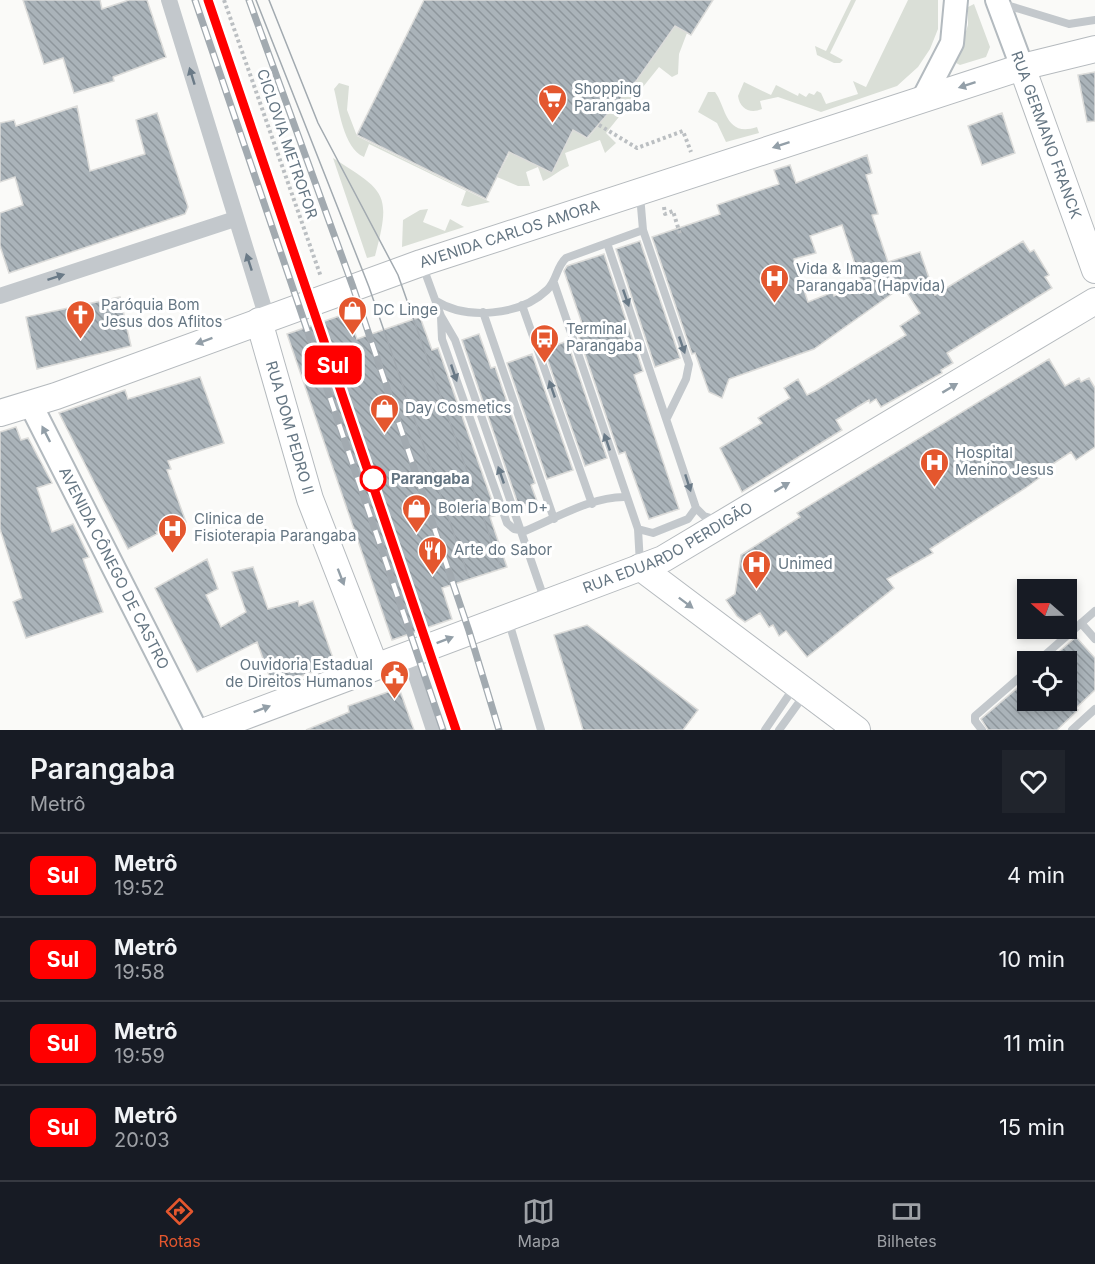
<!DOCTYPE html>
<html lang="pt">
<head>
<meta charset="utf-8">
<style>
  :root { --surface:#171b24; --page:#20242c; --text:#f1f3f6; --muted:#9ea1a6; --line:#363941; --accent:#e4572e }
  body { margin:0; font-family:Inter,sans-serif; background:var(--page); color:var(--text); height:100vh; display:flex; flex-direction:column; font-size:22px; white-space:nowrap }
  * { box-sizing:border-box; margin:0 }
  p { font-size:20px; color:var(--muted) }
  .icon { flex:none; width:33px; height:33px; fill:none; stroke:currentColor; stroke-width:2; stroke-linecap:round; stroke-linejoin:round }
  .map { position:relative; height:730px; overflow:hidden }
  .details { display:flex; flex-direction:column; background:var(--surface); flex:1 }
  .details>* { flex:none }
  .badge { padding:0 12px; border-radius:9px; font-size:21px; line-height:39px }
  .needle { width:39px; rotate:290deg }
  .controls { position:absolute; left:1017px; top:579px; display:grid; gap:12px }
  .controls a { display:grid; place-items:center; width:60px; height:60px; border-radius:0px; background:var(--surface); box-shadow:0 3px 9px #0003; font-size:30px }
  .map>.badge { position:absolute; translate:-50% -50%; box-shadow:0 0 0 3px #fff }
  .round { display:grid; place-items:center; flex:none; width:63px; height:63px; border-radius:0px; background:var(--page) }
  .headline { display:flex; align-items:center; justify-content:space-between; height:102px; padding:0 30px }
  h1 { font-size:28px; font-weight:600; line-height:45px }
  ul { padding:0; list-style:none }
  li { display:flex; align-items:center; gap:18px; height:84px; padding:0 30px; border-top:2px solid var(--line) }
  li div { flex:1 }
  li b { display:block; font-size:22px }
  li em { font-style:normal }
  li .badge { min-width:66px; font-weight:700; text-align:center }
  .tabs { display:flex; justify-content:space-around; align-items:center; height:84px; border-top:2px solid var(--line); background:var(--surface); font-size:16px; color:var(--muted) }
  .tabs a { display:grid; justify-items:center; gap:3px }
  .tabs .selected { color:var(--accent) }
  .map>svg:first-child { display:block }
</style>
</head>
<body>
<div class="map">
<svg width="1095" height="730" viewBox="0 0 1095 730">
  <defs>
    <pattern id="building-back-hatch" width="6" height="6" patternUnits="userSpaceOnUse" patternTransform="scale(1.5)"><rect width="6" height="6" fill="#aab3b9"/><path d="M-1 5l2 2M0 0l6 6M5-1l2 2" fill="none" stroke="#8e969c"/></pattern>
  </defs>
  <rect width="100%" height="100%" fill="#fafaf8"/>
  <path fill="#dadfd7" d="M 851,0 L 856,0 L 830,53 L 843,60 L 840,63 L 834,63 L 817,55 L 815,46 L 826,51 Z
    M 908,0 L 938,0 L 938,29 L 930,49 L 918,67 L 897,86 L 821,112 L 778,97 L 760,101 L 762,109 C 750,114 740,109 738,96 L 744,82 L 771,95 L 776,85 L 798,96 L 799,93 L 806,97 L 809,93 L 814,95 L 817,91 L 821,93 L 826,104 L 858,94 L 853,81 L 866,87 Z
    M 974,4 L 990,47 L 986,57 L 960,65 L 956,63 L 968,25 L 968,7 Z
    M 675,26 L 687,33 L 679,54 L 678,74 L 672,77 L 659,67 L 606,133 L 616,143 L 605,153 L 600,140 L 565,153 L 569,166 C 559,170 553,177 543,181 L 538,167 L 526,172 L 530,186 L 518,186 L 497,177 L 510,152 L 552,173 L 573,130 L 588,138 L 650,62 Z
    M 339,83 L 349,86 L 347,110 L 357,136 L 490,202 L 468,207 L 461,205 L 466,191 L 369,144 L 364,157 C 343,148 339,108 334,89 Z
    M 708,92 L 715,92 C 726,106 725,138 757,127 L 759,133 L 726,142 L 717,123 L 698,112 Z
    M 333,158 C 385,191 392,193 375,256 L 367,258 Z
    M 428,209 L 423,222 L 445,231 L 450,219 L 464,227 L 402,247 L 403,220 L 420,210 Z"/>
  <path fill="url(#building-back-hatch)" stroke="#dcdcda" stroke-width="1.5" fill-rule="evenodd" d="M 23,0 L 100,0 L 102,9 L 129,0 L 147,0 L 166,57 L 113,77 L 114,81 L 74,93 L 63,58 L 44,64 Z
    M 424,0 L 713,0 L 691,35 L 675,26 L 637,80 L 587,138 L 573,130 L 552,173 L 509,152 L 486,199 L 357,135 Z
    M 1095,72 L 1095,121 L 1087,122 L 1078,75 Z
    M 77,106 L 90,171 L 145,154 L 136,120 L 157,113 L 188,207 L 185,214 L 9,273 L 0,246 L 0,213 L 23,205 L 15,177 L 0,182 L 0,123 L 14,120 L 16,126 Z
    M 1002,113 L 1015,153 L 982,165 L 968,126 Z
    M 867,155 L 872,173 L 866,175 L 878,214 L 872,215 L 888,262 L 920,252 L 935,295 L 1023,241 L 1030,252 L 1034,250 L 1049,275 L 1045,277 L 1052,288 L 947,353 L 953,363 L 941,370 L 942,373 L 881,407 L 876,399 L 870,403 L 869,400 L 836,420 L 842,430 L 742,492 L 720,448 L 762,423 L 758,418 L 790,398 L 784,388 L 798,379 L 807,395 L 817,390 L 906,335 L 900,326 L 920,313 L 903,286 L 814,349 L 729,379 L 722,398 L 709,392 L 695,353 L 692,354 L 652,237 L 720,214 L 717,205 L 779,184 L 774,170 L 790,165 L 796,183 ZM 842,225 L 861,282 L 834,296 L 833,292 L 808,302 L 794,259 L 816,253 L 810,236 Z
    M 640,241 L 680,358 L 655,367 L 616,249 Z
    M 604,254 L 643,371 L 634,375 L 679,509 L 649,519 L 625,452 L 619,454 L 579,337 L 586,335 L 564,271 L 567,266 Z
    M 120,297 L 131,346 L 37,369 L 26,317 Z
    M 348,313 L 357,339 L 420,317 L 432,350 L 438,348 L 497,515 L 490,517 L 507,567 L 442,588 L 452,619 L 392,640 L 287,334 Z
    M 479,334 L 491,368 L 495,367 L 535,483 L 531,485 L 537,501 L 519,507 L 462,340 Z
    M 567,341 L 607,458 L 585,466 L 544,350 Z
    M 532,354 L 573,470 L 547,479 L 507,363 Z
    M 1049,359 L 1065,386 L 1079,378 L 1081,382 L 1089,378 L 1095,388 L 1095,447 L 1076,460 L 1071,452 L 1045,469 L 1047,472 L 1027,487 L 930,549 L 933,553 L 887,579 L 894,588 L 807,657 L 786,631 L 779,636 L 773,625 L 769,627 L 760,613 L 745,622 L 737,616 L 726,600 L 735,594 L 741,555 L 800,517 L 797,513 Z
    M 200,377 L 224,443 L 168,461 L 171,469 L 167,470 L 186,522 L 156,532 L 157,534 L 128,549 L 59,413 L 125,390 L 128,399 Z
    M 16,427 L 21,440 L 28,438 L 52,483 L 37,488 L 52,532 L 73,524 L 89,557 L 83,559 L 103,612 L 26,638 L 13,602 L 22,598 L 0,529 L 0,432 Z
    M 207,559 L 218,589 L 206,595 L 221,627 L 246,612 L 232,572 L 253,567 L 268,609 L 298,601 L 299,606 L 313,601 L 335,664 L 273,686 L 257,642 L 197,672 L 155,588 Z
    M 587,625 L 698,710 L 683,730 L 583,730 L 554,635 Z
    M 1076,637 L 1095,658 L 1095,690 L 1076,708 L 1078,710 L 1057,730 L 988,730 L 981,719 L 1028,679 L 1028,700 L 1066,700 L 1066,662 L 1047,662 Z
    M 399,688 L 414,730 L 306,730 L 349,712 L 348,706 Z"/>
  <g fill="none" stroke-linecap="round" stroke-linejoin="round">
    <defs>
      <g id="secondary">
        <path d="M 997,0 L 1022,67"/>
        <path d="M 923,99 L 952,43 L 956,0"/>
        <path id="s1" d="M 31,405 L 196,730"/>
      </g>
      <g id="primary">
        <path d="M 1022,67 L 1095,270"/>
        <path id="s2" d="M 259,321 L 310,499 L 375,666"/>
        <path id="s3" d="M 0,413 L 56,396 L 421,263 L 1022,67 L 1095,49"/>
        <path d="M 640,567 L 857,730"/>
        <path id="s4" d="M 208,730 L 663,559 L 1095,301"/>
      </g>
    </defs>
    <use href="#secondary" stroke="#b3babf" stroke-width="26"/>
    <use href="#primary" stroke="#b5babe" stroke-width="28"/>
    <path stroke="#bbbfc2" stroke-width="4" stroke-dasharray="3 3" stroke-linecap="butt" d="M 224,0 L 321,277
      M 599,125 L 637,148 L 683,131 L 691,152
      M 664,207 L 665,214 L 673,211 L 680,234"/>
    <path stroke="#c3c8cc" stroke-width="8" d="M 1003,4 L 1069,24 L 1095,20
      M 640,195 L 643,230 L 689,364 L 686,379 L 667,418
      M 607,243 L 696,508 L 704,516 L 717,520
      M 422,264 L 441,316 L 455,340 L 545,601
      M 554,283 L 638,529 L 640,564
      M 436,301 C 466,320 520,316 547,290 C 557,281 556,267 566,258 L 643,230
      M 522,305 L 592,504
      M 483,312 L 554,519
      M 441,317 L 442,339 L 507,523 L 514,529 L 525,531 C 556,518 593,496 626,497
      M 638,529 L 653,533 L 688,519 L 696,508
      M 508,619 L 541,730
      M 1081,623 L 1095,639
      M 1037,662 L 1095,611
      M 765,730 L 795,686
      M 779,730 L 805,694
      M 982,730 L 975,721 L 975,716 L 1028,670
      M 1072,730 L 1095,709"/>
    <path stroke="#c3c8cc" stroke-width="16" d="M 169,0 L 267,318
      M 0,296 L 235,219
      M 409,654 L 434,730"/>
    <use href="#secondary" stroke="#fff" stroke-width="22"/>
    <use href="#primary" stroke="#fff" stroke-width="26"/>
    <path stroke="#a2aab0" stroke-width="1.5" d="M 256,0 L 369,287 L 468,575
      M 269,0 L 318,123 L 398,275 L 500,565"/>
    <defs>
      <path id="rail" d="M 195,0 L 443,730
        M 208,0 L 456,730
        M 249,0 L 353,287 L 469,631 L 499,730"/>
    </defs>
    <use href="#rail" stroke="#a2aab0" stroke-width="7"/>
    <use href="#rail" stroke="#fff" stroke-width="4.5" stroke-dasharray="14" stroke-linecap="butt"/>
  </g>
  <defs><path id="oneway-solid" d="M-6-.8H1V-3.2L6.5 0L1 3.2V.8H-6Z" transform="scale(1.5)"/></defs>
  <g fill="#6a7a87">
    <use href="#oneway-solid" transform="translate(192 76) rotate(-107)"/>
    <use href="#oneway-solid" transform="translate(249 262) rotate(-108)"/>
    <use href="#oneway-solid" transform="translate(56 277) rotate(-18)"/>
    <use href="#oneway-solid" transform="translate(626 298) rotate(71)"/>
    <use href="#oneway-solid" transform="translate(682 345) rotate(71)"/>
    <use href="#oneway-solid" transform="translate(454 373) rotate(71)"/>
    <use href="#oneway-solid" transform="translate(552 389) rotate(-109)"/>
    <use href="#oneway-solid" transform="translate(607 442) rotate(-109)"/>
    <use href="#oneway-solid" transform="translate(501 475) rotate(-109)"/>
    <use href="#oneway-solid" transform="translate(688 483) rotate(72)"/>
  </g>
  <g fill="#939fa8">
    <use href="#oneway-solid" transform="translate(967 85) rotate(162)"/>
    <use href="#oneway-solid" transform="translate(781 145) rotate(162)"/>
    <use href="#oneway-solid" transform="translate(204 341) rotate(160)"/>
    <use href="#oneway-solid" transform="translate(950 388) rotate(-31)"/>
    <use href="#oneway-solid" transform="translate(46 434) rotate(-117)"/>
    <use href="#oneway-solid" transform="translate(782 487) rotate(-31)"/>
    <use href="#oneway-solid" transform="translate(341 577) rotate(69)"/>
    <use href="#oneway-solid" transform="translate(686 603) rotate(37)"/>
    <use href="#oneway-solid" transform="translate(445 640) rotate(-21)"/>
    <use href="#oneway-solid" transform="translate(262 709) rotate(-21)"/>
  </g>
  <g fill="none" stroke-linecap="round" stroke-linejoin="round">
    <defs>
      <path id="line" d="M 208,0 L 456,730"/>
    </defs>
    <use href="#line" stroke="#fff" stroke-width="14"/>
    <use href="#line" stroke="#f00" stroke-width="9"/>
  </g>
  <defs>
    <symbol id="supermarket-pin" viewBox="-11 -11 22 30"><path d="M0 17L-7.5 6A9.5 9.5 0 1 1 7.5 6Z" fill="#e4572e" stroke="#fff"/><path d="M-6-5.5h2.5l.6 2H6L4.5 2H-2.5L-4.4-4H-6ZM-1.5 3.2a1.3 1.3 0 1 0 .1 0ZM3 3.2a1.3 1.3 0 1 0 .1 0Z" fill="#fff"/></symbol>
    <symbol id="hospital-pin" viewBox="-11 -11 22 30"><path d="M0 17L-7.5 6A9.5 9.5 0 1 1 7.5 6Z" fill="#e4572e" stroke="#fff"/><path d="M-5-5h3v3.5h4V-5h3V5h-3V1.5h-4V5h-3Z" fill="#fff"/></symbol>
    <symbol id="shop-pin" viewBox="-11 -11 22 30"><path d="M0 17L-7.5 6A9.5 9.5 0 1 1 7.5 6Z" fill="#e4572e" stroke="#fff"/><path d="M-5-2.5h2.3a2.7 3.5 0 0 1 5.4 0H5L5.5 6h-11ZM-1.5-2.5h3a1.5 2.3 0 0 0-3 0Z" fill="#fff"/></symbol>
    <symbol id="church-pin" viewBox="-11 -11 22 30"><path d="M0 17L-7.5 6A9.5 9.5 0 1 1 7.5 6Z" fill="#e4572e" stroke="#fff"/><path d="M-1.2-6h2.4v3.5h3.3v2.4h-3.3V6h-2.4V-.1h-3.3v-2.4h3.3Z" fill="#fff"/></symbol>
    <symbol id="bus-pin" viewBox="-11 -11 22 30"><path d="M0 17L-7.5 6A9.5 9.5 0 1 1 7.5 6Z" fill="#e4572e" stroke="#fff"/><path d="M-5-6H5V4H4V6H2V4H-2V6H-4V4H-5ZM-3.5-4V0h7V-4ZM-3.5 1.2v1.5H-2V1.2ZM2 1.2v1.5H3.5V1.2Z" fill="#fff"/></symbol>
    <symbol id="restaurant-pin" viewBox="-11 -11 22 30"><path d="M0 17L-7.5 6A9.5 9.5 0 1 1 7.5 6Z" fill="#e4572e" stroke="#fff"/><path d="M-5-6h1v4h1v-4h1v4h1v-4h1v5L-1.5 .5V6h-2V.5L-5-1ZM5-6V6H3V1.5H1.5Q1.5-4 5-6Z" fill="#fff"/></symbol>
    <symbol id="civic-pin" viewBox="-11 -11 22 30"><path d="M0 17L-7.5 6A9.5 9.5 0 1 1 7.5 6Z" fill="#e4572e" stroke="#fff"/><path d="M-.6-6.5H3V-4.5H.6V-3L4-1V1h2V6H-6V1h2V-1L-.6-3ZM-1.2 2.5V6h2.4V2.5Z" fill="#fff"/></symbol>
  </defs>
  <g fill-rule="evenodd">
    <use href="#supermarket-pin" x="536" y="82" width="33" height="45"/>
    <use href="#hospital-pin" x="758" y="262" width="33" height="45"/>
    <use href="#shop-pin" x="336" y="294" width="33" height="45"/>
    <use href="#church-pin" x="64" y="298" width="33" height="45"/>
    <use href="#bus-pin" x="528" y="322" width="33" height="45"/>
    <use href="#shop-pin" x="368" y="392" width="33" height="45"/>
    <use href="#hospital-pin" x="918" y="446" width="33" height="45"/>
    <use href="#shop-pin" x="400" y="492" width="33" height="45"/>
    <use href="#hospital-pin" x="156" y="512" width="33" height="45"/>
    <use href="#restaurant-pin" x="416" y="534" width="33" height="45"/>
    <use href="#hospital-pin" x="740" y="548" width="33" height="45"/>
    <use href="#civic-pin" x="378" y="658" width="33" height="45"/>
  </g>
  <circle fill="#fff" stroke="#f00" stroke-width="3" cx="373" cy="479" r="12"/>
  <g text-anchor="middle" stroke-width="6" stroke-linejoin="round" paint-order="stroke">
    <g font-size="15" fill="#657683" stroke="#fff" text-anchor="start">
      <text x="574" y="94">Shopping<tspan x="574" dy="17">Parangaba</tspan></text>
      <text x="796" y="274">Vida &amp; Imagem<tspan x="796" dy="17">Parangaba (Hapvida)</tspan></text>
      <text x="101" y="310">Paróquia Bom<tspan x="101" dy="17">Jesus dos Aflitos</tspan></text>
      <text x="373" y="315">DC Linge</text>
      <text x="566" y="334">Terminal<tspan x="566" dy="17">Parangaba</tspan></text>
      <text x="405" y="413">Day Cosmetics</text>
      <text x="955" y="458">Hospital<tspan x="955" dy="17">Menino Jesus</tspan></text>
      <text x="438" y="513">Boleria Bom D+</text>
      <text x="194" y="524">Clinica de<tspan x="194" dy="17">Fisioterapia Parangaba</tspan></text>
      <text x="454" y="555">Arte do Sabor</text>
      <text x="778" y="569">Unimed</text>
      <text x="373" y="670" text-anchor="end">Ouvidoria Estadual<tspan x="373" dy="17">de Direitos Humanos</tspan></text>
    </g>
    <g font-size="15" fill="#657683" stroke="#fff">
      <text transform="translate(1046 135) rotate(70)" y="5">RUA GERMANO FRANCK</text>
      <text transform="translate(287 144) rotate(71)" y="5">CICLOVIA METROFOR</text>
      <text dy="5" stroke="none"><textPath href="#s3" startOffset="540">AVENIDA CARLOS AMORA</textPath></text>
      <text dy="5" stroke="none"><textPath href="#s2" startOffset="111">RUA DOM PEDRO II</textPath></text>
      <text dy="5" stroke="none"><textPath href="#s4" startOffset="495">RUA EDUARDO PERDIGÃO</textPath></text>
      <text dy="5" stroke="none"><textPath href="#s1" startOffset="183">AVENIDA CÔNEGO DE CASTRO</textPath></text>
    </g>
    <g font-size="15" font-weight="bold" fill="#657683" stroke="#fff" text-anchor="start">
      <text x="391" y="484">Parangaba</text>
    </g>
  </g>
</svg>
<div class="controls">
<a><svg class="needle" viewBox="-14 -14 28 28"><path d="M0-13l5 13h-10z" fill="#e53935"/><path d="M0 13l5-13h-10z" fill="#9ea1a6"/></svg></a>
<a><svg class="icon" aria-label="locate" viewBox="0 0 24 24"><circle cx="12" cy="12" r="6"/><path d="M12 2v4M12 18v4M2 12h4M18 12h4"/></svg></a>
</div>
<b class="badge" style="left:333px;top:365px;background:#f00;color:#fff">Sul</b>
</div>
<section class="details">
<div class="headline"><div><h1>Parangaba</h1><p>Metrô</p></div><a class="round"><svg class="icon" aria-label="heart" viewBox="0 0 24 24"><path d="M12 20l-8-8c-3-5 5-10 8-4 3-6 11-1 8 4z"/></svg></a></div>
<ul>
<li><span class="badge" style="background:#f00;color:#fff">Sul</span><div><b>Metrô</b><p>19:52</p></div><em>4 min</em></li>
<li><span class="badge" style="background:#f00;color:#fff">Sul</span><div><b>Metrô</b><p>19:58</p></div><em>10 min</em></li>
<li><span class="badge" style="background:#f00;color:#fff">Sul</span><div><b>Metrô</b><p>19:59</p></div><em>11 min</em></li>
<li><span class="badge" style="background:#f00;color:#fff">Sul</span><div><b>Metrô</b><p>20:03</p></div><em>15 min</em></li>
</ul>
</section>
<nav class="tabs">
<a class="selected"><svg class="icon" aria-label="directions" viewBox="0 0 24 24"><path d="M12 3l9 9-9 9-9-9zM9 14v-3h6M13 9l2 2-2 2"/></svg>Rotas</a>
<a><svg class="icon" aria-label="map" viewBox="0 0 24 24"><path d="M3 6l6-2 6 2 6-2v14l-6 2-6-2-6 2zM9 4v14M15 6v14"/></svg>Mapa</a>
<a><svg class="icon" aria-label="tickets" viewBox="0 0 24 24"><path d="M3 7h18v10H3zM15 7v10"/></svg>Bilhetes</a>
</nav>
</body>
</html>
